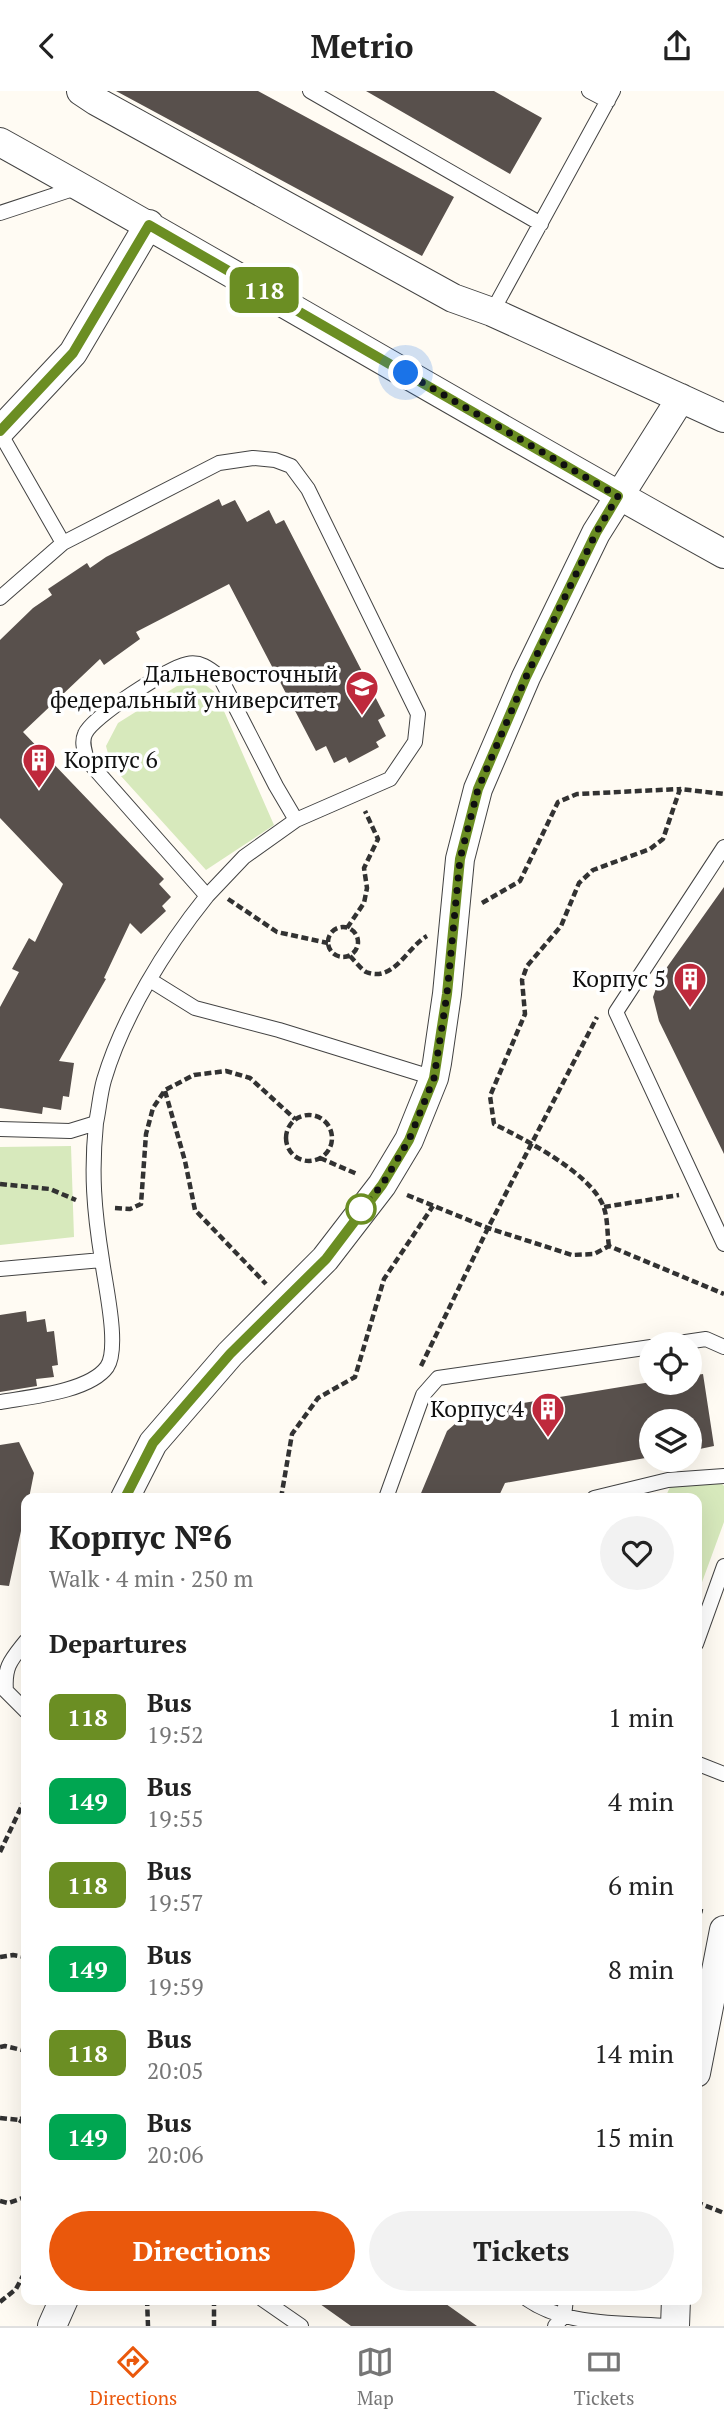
<!DOCTYPE html>
<html lang="en">
<head>
<meta charset="utf-8">
<style>
  :root { --surface:#fff; --page:#f2f2f2; --text:#222; --muted:#767676; --line:#e0e0e0; --accent:#ea580c }
  body { margin:0; font-family:"PT Serif",serif; background:var(--page); color:var(--text); height:100vh; display:flex; flex-direction:column; font-size:26px; white-space:nowrap }
  * { box-sizing:border-box; margin:0 }
  p { font-size:23px; color:var(--muted) }
  .icon { flex:none; width:38px; height:38px; fill:none; stroke:currentColor; stroke-width:2; stroke-linecap:round; stroke-linejoin:round }
  .map { position:relative; flex:1; overflow:hidden }
  .panel { position:absolute; left:21px; top:1402px; width:681px; height:812px; display:flex; flex-direction:column; background:var(--surface); border-radius:14px; box-shadow:0 7px 28px #0002 }
  .panel>* { flex:none }
  .badge { padding:0 14px; border-radius:10px; font-size:24px; line-height:46px }
  .buttons { position:absolute; left:639px; top:1241px; display:grid; gap:14px }
  .buttons a { display:grid; place-items:center; width:63px; height:63px; border-radius:50%; background:var(--surface); box-shadow:0 7px 28px #0002; font-size:35px }
  .you { position:absolute; width:35px; height:35px; margin:-18px; border:5px solid #fff; border-radius:50%; background:#1a73e8; box-shadow:0 0 0 10px #1a73e833 }
  .map>.badge { position:absolute; translate:-50% -50%; box-shadow:0 0 0 4px #fff }
  h2 { padding:0 28px; font-size:26px; line-height:63px }
  .round { display:grid; place-items:center; flex:none; width:74px; height:74px; border-radius:37px; background:var(--page) }
  .head { display:flex; align-items:center; justify-content:space-between; height:119px; padding:0 28px }
  h1 { font-size:33px; font-weight:800; line-height:52px }
  .action { display:flex; gap:14px; margin-top:auto; padding:14px 28px }
  .action a { flex:1; height:80px; border-radius:42px; background:var(--accent); color:#fff; font-size:28px; font-weight:800; line-height:80px; text-align:center }
  .action a+a { background:var(--page); color:var(--text) }
  ul { padding:0; list-style:none }
  li { display:flex; align-items:center; gap:21px; height:84px; padding:0 28px }
  li div { flex:1 }
  li b { display:block; font-size:26px }
  li em { font-style:normal }
  li .badge { min-width:77px; font-weight:700; text-align:center }
  header { display:flex; justify-content:space-between; align-items:center; height:91px; padding:0 28px; background:var(--surface); font-size:32px; font-weight:800 }
  .tabs { display:flex; justify-content:space-around; align-items:center; height:98px; border-top:2px solid var(--line); background:var(--surface); font-size:19px; color:var(--muted) }
  .tabs a { display:grid; justify-items:center; gap:4px }
  .tabs .active { color:var(--accent) }
  .map>svg:first-child { display:block }
</style>
</head>
<body>
<header><svg class="icon" aria-label="back" viewBox="0 0 24 24"><path d="M15 5l-7 7 7 7"/></svg>Metrio<svg class="icon" aria-label="share" viewBox="0 0 24 24"><path d="M12 15V3M7 8l5-5 5 5M5 13v7h14v-7"/></svg></header>
<div class="map">
<svg width="724" height="2235" viewBox="0 0 724 2235">
  <rect width="100%" height="100%" fill="#fffbf3"/>
  <path fill="#d7e9bc" d="M 199,589 L 216,602 L 274,734 L 206,779 L 111,674 L 106,655 L 118,632 L 177,595 Z
    M 71,1055 L 74,1146 L 0,1154 L 0,1056 Z
    M 720,1391 L 724,1395 L 724,1431 L 701,1494 L 697,1486 L 696,1407 L 665,1407 L 670,1396 Z"/>
  <path fill="#58504c" d="M 116,0 L 258,0 L 454,106 L 422,165 Z
    M 366,0 L 494,0 L 542,27 L 510,83 Z
    M 219,408 L 222,415 L 235,409 L 247,431 L 269,419 L 276,433 L 284,429 L 385,625 L 378,629 L 386,645 L 376,651 L 379,656 L 349,672 L 346,666 L 334,672 L 326,655 L 316,660 L 229,493 L 136,541 L 140,548 L 104,574 L 100,568 L 23,641 L 164,788 L 159,793 L 171,806 L 162,815 L 166,820 L 141,843 L 130,832 L 104,887 L 106,888 L 59,970 L 74,972 L 69,1006 L 63,1005 L 61,1019 L 43,1016 L 42,1023 L 0,1017 L 0,916 L 19,881 L 12,878 L 29,847 L 35,851 L 63,793 L 0,727 L 0,549 L 33,517 L 52,504 L 48,498 L 87,472 L 90,477 L 106,466 Z
    M 724,796 L 724,1063 L 659,930 L 653,906 L 660,886 Z
    M 26,1220 L 27,1231 L 45,1228 L 47,1241 L 54,1240 L 58,1274 L 52,1275 L 54,1286 L 36,1288 L 37,1295 L 0,1301 L 0,1224 Z
    M 703,1283 L 714,1355 L 690,1360 L 690,1330 L 651,1330 L 651,1366 L 505,1392 L 498,1407 L 419,1407 L 447,1340 L 465,1324 L 486,1318 L 651,1291 L 690,1292 L 690,1285 Z
    M 19,1351 L 34,1382 L 29,1407 L 26,1407 L 26,1417 L 9,1495 L 0,1494 L 0,1354 Z
    M 313,2208 L 439,2208 L 477,2235 L 351,2235 Z"/>
  <g fill="none" stroke-linecap="round" stroke-linejoin="round">
    <defs>
      <path id="service" d="M 310,0 L 541,133
        M 589,0 L 608,10
        M 0,122 L 79,96
        M 492,221 L 613,0
        M 0,342 L 63,452 L 0,507
        M 724,756 L 616,921 L 724,1153
        M 207,805 L 244,766 L 296,729
        M 150,889 L 195,917 L 279,939 L 434,987
        M 96,1032 C 91,1082 94,1119 102,1169
        M 0,1038 L 70,1040 L 96,1032 C 99,1018 100,1003 104,989 C 123,925 166,856 207,805 L 87,669 C 85,660 81,652 85,643 C 92,626 168,577 187,573 C 201,570 210,578 220,586 L 276,695 L 296,729 L 390,688 L 415,651 L 418,623 L 308,398 L 291,375 L 275,369 L 253,367 L 219,372 L 63,452
        M 0,1178 L 102,1169 C 105,1193 120,1257 107,1276 C 89,1301 28,1306 0,1311
        M 672,1253 L 706,1248 L 724,1256
        M 386,1407 L 423,1304 L 438,1287 L 651,1256
        M 594,1407 L 668,1389 L 724,1385
        M 26,1550 C 11,1569 4,1575 6,1600 L 26,1620
        M 696,1553 L 724,1475
        M 696,1672 L 724,1683
        M 262,2208 L 301,2235
        M 527,2208 C 565,2235 623,2232 667,2235
        M 555,2235 L 564,2225 L 566,2208"/>
      <path id="minor" d="M 81,0 L 96,10 L 453,207 L 492,221 L 724,327
        M 0,51 C 243,186 481,329 724,463
        M 0,340 L 73,262 L 149,133
        M 125,1407 L 153,1352 L 230,1263 L 325,1168 L 382,1094 L 409,1049 L 434,987 L 437,972 L 447,903 L 460,768 L 478,698 L 526,586 L 596,442 L 681,307
        M 696,1982 L 724,1839
        M 52,2235 L 64,2208
        M 675,2235 L 676,2208"/>
    </defs>
    <use href="#service" stroke="#434343" stroke-width="16"/>
    <use href="#minor" stroke="#434343" stroke-width="30"/>
    <path stroke="#323232" stroke-width="4.5" stroke-dasharray="7 3.5" stroke-linecap="butt" d="M 228,808 L 277,841 L 328,852
      M 482,812 L 520,790 L 558,711 L 577,703 L 680,698
      M328 851a15 15 0 1 1 30 0a15 15 0 1 1-30 0Z
      M 347,837 L 364,812 L 367,797 L 364,777 L 378,748 L 365,720
      M 350,865 C 354,869 361,878 366,881 C 394,892 407,856 427,845
      M 165,1000 L 185,1070 L 195,1119 L 266,1193
      M286 1047a23 23 0 1 1 46 0a23 23 0 1 1-46 0Z
      M 320,1067 L 357,1083
      M 0,1093 L 50,1098 L 76,1109
      M 407,1104 L 488,1137 L 572,1164 L 594,1163 L 609,1155 L 724,1203
      M 604,1116 L 679,1104
      M 115,1117 L 130,1118 L 141,1113 L 146,1043 L 153,1017 L 165,999 L 194,984 L 226,980 L 250,987 L 295,1028
      M 609,1155 C 607,1143 608,1129 604,1117 C 593,1083 524,1048 494,1033 L 490,1005 L 525,923 L 522,889 L 527,875 L 561,835 L 579,792 L 593,779 L 650,758 L 663,748 L 680,698 L 724,703
      M 421,1275 L 488,1137 L 597,926
      M 281,1407 L 292,1343 L 318,1307 L 355,1286 L 384,1188 L 433,1115
      M 0,1761 L 26,1706
      M 696,1819 L 706,1821
      M 0,1866 L 13,1864 L 26,1866
      M 0,1956 L 5,1955 L 26,1960
      M 0,2027 L 19,2029 L 26,2025
      M 19,2029 L 26,2033
      M 0,2110 L 8,2112 L 26,2106
      M 696,2111 L 724,2122
      M 147,2208 L 148,2235
      M 214,2208 L 214,2235
      M 0,2211 L 16,2198 L 26,2179"/>
    <use href="#service" stroke="#fff" stroke-width="14"/>
    <use href="#minor" stroke="#fff" stroke-width="28"/>
  </g>
  <g fill="none" stroke-linecap="round" stroke-linejoin="round">
    <defs>
      <path id="line" d="M 0,340 L 73,262 L 149,134 L 618,405 L 596,442 L 526,586 L 478,698 L 460,768 L 447,903 L 434,987 L 409,1049 L 382,1094 L 326,1168 L 230,1263 L 153,1352 L 125,1407"/>
    </defs>
    <use href="#line" stroke="#fff" stroke-width="16"/>
    <use href="#line" stroke="#6b8e23" stroke-width="10"/>
    <path stroke="#101010" stroke-width="7" stroke-dasharray="0 12.6" d="M 361,1118 L 382,1094 L 409,1049 L 434,987 L 447,903 L 460,768 L 478,698 L 526,586 L 596,442 L 618,405 L 406,282"/>
  </g>
  <defs>
    <symbol id="university-pin" viewBox="-11 -11 22 30"><path d="M0 17L-7.5 6A9.5 9.5 0 1 1 7.5 6Z" fill="#bf293c" stroke="#fff"/><path d="M0-5L7-2L0 1L-7-2ZM-4 1L0 2.5L4 1V4Q0 6-4 4Z" fill="#fff"/></symbol>
    <symbol id="building-pin" viewBox="-11 -11 22 30"><path d="M0 17L-7.5 6A9.5 9.5 0 1 1 7.5 6Z" fill="#bf293c" stroke="#fff"/><path d="M-4-6H4V6H1V3H-1V6H-4ZM-2.5-4.3h1.7v1.8h-1.7ZM.8-4.3h1.7v1.8H.8ZM-2.5-1h1.7V.8h-1.7ZM.8-1h1.7V.8H.8Z" fill="#fff"/></symbol>
  </defs>
  <g fill-rule="evenodd">
    <use href="#university-pin" x="343" y="577" width="38" height="52"/>
    <use href="#building-pin" x="20" y="650" width="38" height="52"/>
    <use href="#building-pin" x="671" y="869" width="38" height="52"/>
    <use href="#building-pin" x="529" y="1299" width="38" height="52"/>
  </g>
  <circle fill="#fff" stroke="#6b8e23" stroke-width="3.5" cx="361" cy="1118" r="14"/>
  <g text-anchor="middle" stroke-width="7" stroke-linejoin="round" paint-order="stroke">
    <g font-size="23" fill="#101010" stroke="#fff" text-anchor="end">
      <text x="338" y="591">Дальневосточный<tspan x="338" dy="26">федеральный университет</tspan></text>
      <text x="64" y="677" text-anchor="start">Корпус 6</text>
      <text x="666" y="896">Корпус 5</text>
      <text x="524" y="1326">Корпус 4</text>
    </g>
  </g>
</svg>
<div class="buttons">
<a><svg class="icon" aria-label="locate" viewBox="0 0 24 24"><circle cx="12" cy="12" r="6"/><path d="M12 2v4M12 18v4M2 12h4M18 12h4"/></svg></a>
<a><svg class="icon" aria-label="layers" viewBox="0 0 24 24"><path d="M12 4l9 5-9 5-9-5zM3 14l9 5 9-5"/></svg></a>
</div>
<div class="you" style="left:406px;top:282px"></div>
<b class="badge" style="left:264px;top:199px;background:#6b8e23;color:#fff">118</b>
<section class="panel">
<div class="head"><div><h1>Корпус №6</h1><p>Walk · 4 min · 250 m</p></div><a class="round"><svg class="icon" aria-label="heart" viewBox="0 0 24 24"><path d="M12 20l-8-8c-3-5 5-10 8-4 3-6 11-1 8 4z"/></svg></a></div>
<h2>Departures</h2>
<ul>
<li><span class="badge" style="background:#6b8e23;color:#fff">118</span><div><b>Bus</b><p>19:52</p></div><em>1 min</em></li>
<li><span class="badge" style="background:#00a651;color:#fff">149</span><div><b>Bus</b><p>19:55</p></div><em>4 min</em></li>
<li><span class="badge" style="background:#6b8e23;color:#fff">118</span><div><b>Bus</b><p>19:57</p></div><em>6 min</em></li>
<li><span class="badge" style="background:#00a651;color:#fff">149</span><div><b>Bus</b><p>19:59</p></div><em>8 min</em></li>
<li><span class="badge" style="background:#6b8e23;color:#fff">118</span><div><b>Bus</b><p>20:05</p></div><em>14 min</em></li>
<li><span class="badge" style="background:#00a651;color:#fff">149</span><div><b>Bus</b><p>20:06</p></div><em>15 min</em></li>
</ul>
<div class="action"><a>Directions</a><a>Tickets</a></div>
</section>
</div>
<nav class="tabs">
<a class="active"><svg class="icon" aria-label="directions" viewBox="0 0 24 24"><path d="M12 3l9 9-9 9-9-9zM9 14v-3h6M13 9l2 2-2 2"/></svg>Directions</a>
<a><svg class="icon" aria-label="map" viewBox="0 0 24 24"><path d="M3 6l6-2 6 2 6-2v14l-6 2-6-2-6 2zM9 4v14M15 6v14"/></svg>Map</a>
<a><svg class="icon" aria-label="tickets" viewBox="0 0 24 24"><path d="M3 7h18v10H3zM15 7v10"/></svg>Tickets</a>
</nav>
</body>
</html>
